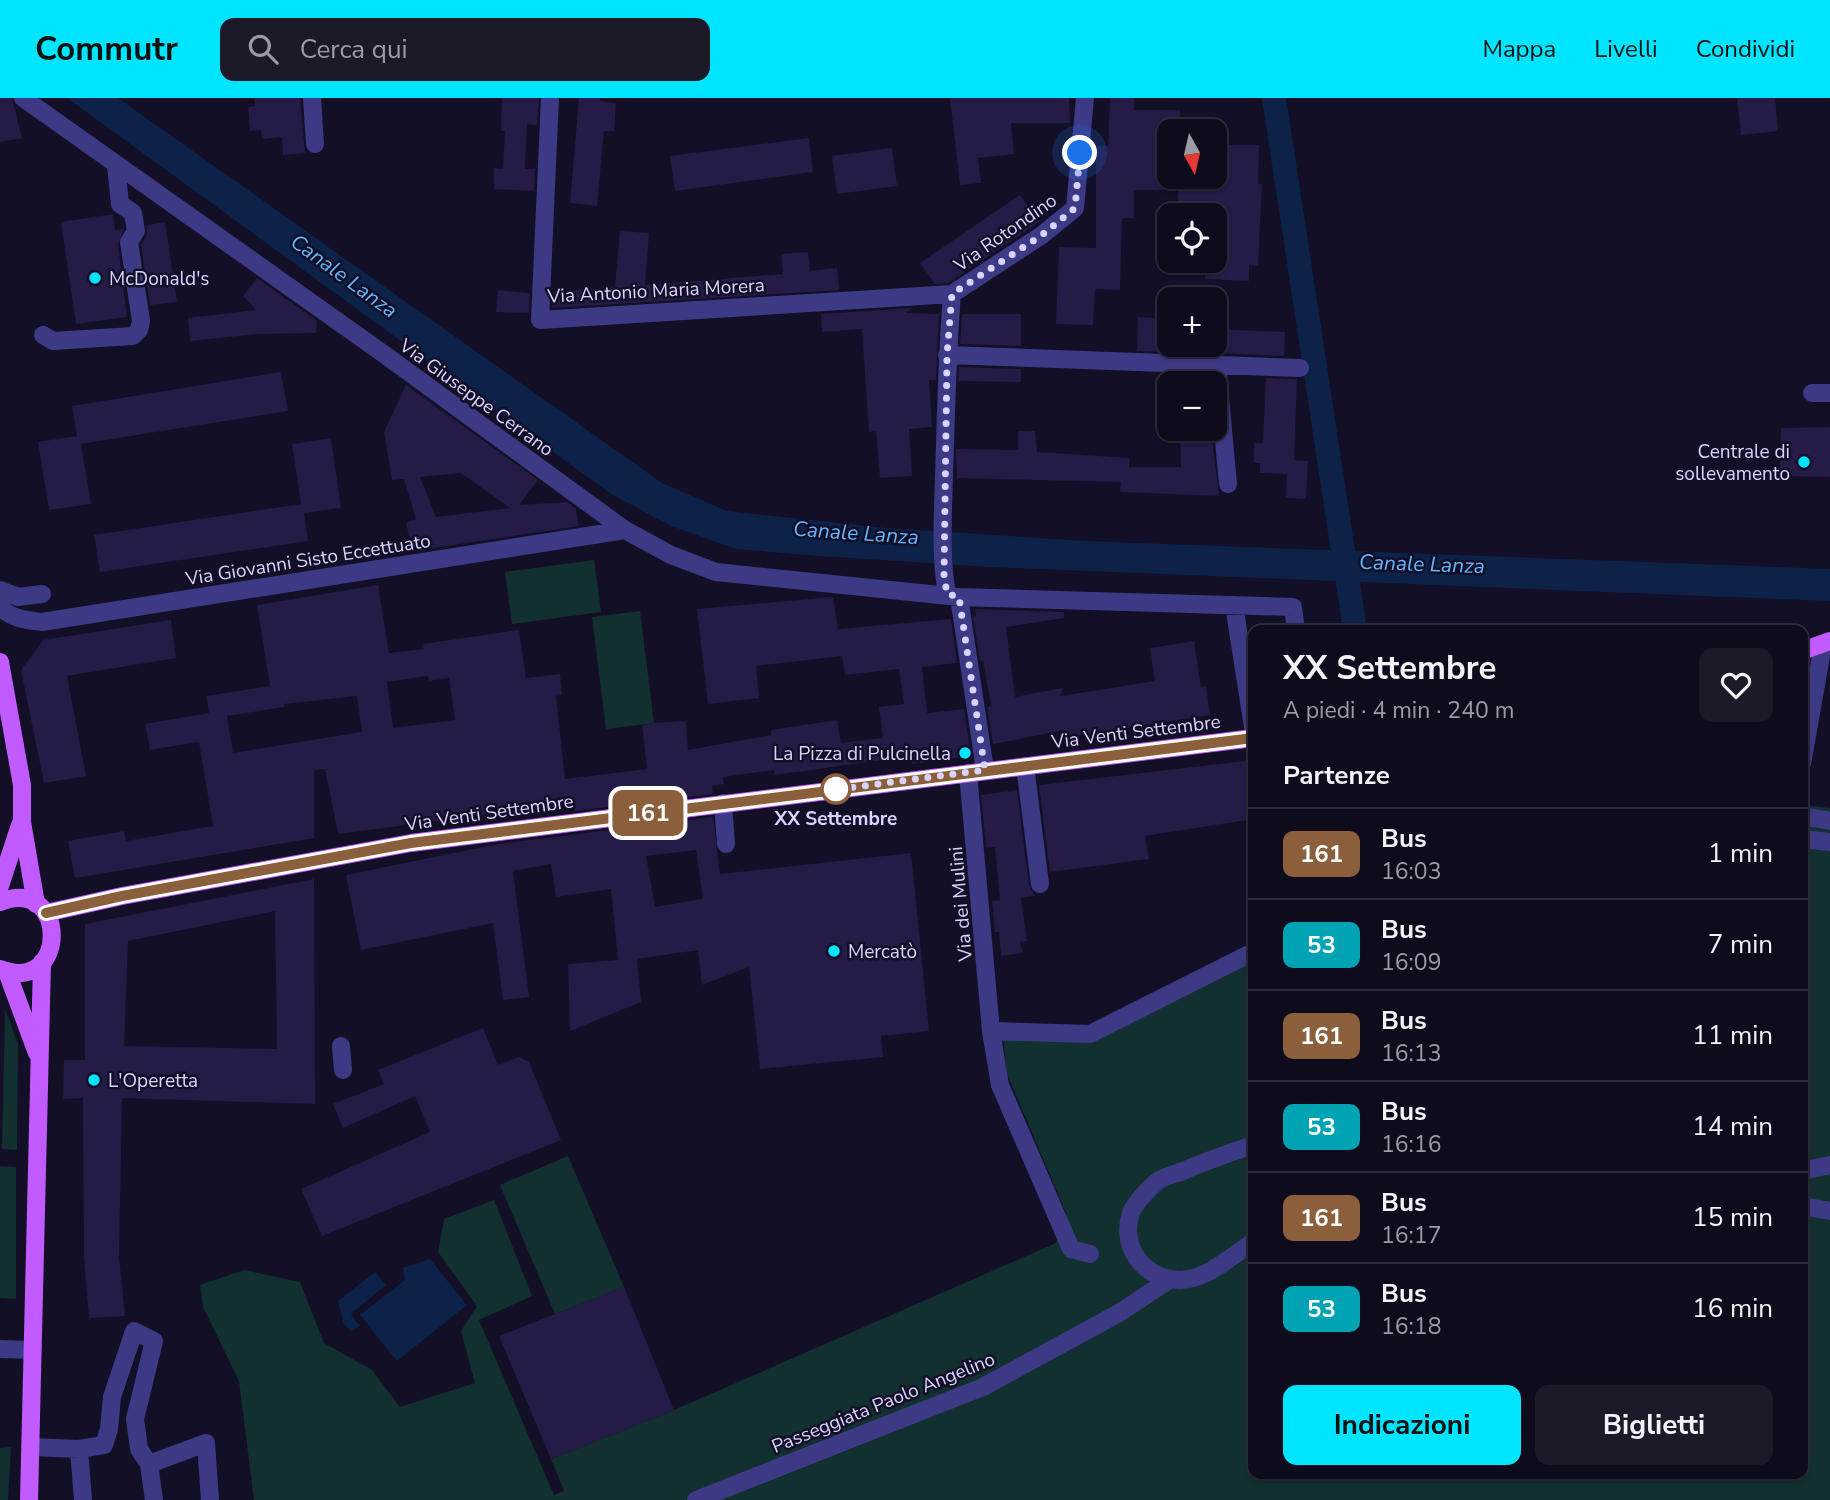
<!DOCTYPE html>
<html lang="it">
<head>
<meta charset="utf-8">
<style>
  :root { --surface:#0e0b1c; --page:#1c1929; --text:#f1f3f6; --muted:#9b9ba3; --line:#2e2b3b; --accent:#00e5ff }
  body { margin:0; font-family:"Nunito Sans",sans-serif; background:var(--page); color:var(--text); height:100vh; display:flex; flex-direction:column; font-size:26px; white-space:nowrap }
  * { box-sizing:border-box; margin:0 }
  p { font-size:23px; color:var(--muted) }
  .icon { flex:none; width:38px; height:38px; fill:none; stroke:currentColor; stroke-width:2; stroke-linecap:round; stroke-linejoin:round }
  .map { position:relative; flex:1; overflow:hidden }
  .details { position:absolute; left:1248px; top:527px; width:560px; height:854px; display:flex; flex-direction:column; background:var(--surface); border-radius:14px; box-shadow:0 2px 5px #0004,0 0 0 2px var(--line) }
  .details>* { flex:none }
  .badge { padding:0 14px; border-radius:10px; font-size:24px; line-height:46px }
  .needle { width:46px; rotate:172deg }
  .buttons { position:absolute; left:1157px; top:21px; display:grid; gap:14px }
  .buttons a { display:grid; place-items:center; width:70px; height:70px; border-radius:14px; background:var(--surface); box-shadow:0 2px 5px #0004,0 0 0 2px var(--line); font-size:35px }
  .you { position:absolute; width:35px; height:35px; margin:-18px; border:5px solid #fff; border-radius:50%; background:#1a73e8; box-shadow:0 0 0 10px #1a73e833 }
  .map>.badge { position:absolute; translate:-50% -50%; box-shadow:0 0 0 4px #fff }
  h2 { padding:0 35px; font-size:26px; line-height:63px }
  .round { display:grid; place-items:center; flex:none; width:74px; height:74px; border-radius:14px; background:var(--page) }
  .summary { display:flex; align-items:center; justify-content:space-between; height:119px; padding:0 35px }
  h1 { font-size:33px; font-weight:700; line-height:52px }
  .action { display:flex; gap:14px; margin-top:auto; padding:14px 35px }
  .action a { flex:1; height:80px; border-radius:14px; background:var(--accent); color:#111; font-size:28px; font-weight:700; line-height:80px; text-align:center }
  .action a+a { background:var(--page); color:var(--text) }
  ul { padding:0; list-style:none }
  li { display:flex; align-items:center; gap:21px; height:91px; padding:0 35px; border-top:2px solid var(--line) }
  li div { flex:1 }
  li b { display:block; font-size:26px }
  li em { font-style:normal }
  li .badge { min-width:77px; font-weight:700; text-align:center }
  header { display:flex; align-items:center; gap:42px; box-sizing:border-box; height:98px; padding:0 35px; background:var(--accent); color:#111 }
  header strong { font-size:33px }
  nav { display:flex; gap:38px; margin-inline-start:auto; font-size:24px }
  .search { width:490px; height:63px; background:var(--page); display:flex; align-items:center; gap:18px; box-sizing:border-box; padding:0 24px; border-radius:14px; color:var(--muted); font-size:26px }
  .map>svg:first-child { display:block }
</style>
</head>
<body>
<header>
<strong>Commutr</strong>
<div class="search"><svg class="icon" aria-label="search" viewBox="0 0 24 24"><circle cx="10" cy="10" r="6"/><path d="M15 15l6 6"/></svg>Cerca qui</div>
<nav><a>Mappa</a><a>Livelli</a><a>Condividi</a></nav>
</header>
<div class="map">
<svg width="1830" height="1402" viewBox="0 0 1830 1402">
  <rect width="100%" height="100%" fill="#130f26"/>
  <path fill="#12302f" d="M 594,462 L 601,514 L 512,526 L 505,474 Z
    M 640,513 L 654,625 L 606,631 L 592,519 Z
    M 1803,707 L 1830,710 L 1830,1402 L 254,1402 L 239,1283 L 203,1209 L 200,1187 L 244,1172 L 300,1184 L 324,1245 L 372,1272 L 400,1309 L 475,1285 L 461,1233 L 477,1208 L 438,1154 L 444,1121 L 494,1102 L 532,1198 L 479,1222 L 554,1397 L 564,1393 L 551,1361 L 674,1312 L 1056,1145 L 1066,1115 L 1007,976 L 1002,930 L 1087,940 L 1253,857 L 1253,1376 L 1802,1376 Z
    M 5,911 L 18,946 L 17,1052 L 2,1051 Z
    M 568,1058 L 624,1189 L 555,1216 L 500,1087 Z
    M 0,1068 L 16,1069 L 16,1201 L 0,1200 Z
    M 11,1349 L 8,1402 L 0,1402 L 0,1350 Z"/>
  <path fill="#0c2248" d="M 67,0 L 118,0 L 662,385 L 727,413 L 886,430 L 1086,443 L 1830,471 L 1830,503 L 989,469 L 820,458 L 736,451 L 671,428 L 611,396 Z
    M 430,1161 L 467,1207 L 397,1263 L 360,1217 L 405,1182 L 403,1170 Z
    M 375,1174 L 386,1187 L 351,1216 L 360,1228 L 351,1234 L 343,1224 L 338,1203 Z"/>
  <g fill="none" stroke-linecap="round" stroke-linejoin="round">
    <path stroke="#0c2248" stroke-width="24" d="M 1274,0 L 1355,532"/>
  </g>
  <path fill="#241b47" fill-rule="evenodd" d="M 0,0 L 12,0 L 22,40 L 0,44 Z
    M 255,0 L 300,0 L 305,55 L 283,57 L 282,39 L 262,41 L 261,32 L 250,33 L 248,9 L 255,8 Z
    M 502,0 L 539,0 L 537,27 L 527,26 L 525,71 L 535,71 L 534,93 L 494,91 L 494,70 L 503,71 L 505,33 L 501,33 Z
    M 579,0 L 600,0 L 600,3 L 616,5 L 614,33 L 604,33 L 597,108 L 570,105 Z
    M 950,0 L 1069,0 L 1070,25 L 1011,25 L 1014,56 L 978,60 L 981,85 L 960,87 Z
    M 1110,0 L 1134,0 L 1134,12 L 1180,12 L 1180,33 L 1169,33 L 1169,92 L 1134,92 L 1134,120 L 1122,120 L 1120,192 L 1095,191 L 1093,227 L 1056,226 L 1059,149 L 1096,150 L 1096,48 L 1108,48 Z
    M 1737,0 L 1775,0 L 1778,33 L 1741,37 Z
    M 809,40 L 813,74 L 675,93 L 670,58 Z
    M 1214,47 L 1259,47 L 1258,86 L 1262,86 L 1258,168 L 1249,167 L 1249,183 L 1205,181 L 1206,163 L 1214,163 L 1214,117 L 1178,117 L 1178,85 L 1214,85 Z
    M 892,50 L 897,88 L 837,96 L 832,58 Z
    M 1020,97 L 1039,124 L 948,185 L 935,186 L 920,165 Z
    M 113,116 L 115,132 L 124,131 L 118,146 L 127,219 L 76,226 L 61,124 Z
    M 165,124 L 177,204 L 150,207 L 141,147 L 146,138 L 147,127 Z
    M 620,133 L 649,135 L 645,187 L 783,176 L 781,156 L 808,154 L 810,173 L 837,170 L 839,192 L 552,210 L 553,194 L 615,189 Z
    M 257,180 L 317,223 L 316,235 L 258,236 L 190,243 L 188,220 L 256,212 L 243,198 Z
    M 498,192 L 530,195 L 529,215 L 496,214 Z
    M 913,210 L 905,215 L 939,216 L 936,282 L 929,282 L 932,329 L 909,331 L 912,378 L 880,380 L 876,333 L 869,334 L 862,231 L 822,234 L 821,216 Z
    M 962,216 L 1021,216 L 1021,248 L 960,246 Z
    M 1138,219 L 1169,221 L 1169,254 L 1137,253 Z
    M 1214,231 L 1285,234 L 1284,258 L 1214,255 Z
    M 1177,247 L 1211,247 L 1211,255 L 1177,254 Z
    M 959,269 L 1021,271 L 1021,284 L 958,283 Z
    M 281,274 L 288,313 L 81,346 L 91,406 L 49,412 L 38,344 L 77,338 L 72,308 Z
    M 1178,277 L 1207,278 L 1207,285 L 1178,285 Z
    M 1266,280 L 1297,281 L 1294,362 L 1308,363 L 1306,401 L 1286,400 L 1287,376 L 1260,375 L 1260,365 L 1254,365 L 1254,345 L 1263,345 Z
    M 406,287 L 538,382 L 519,407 L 567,404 L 576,411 L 579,428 L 413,453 L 406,425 L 416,421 L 404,381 L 392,382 L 384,334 ZM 461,375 L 510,410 L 436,419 L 420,379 Z
    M 1830,329 L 1830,379 L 1780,378 L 1781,330 Z
    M 1180,331 L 1211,331 L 1219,398 L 1120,394 L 1121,384 L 957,380 L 956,351 L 1018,352 L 1018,333 L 1035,333 L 1037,354 L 1129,360 L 1129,369 L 1181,369 Z
    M 331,340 L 341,410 L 304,415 L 308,443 L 100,474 L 94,437 L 301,406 L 292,346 Z
    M 378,487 L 389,555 L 424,551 L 423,546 L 519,532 L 526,580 L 560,576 L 562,597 L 556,598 L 565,681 L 647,671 L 642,627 L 654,625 L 686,623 L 688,652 L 771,637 L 771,632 L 837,622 L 841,645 L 883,640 L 879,609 L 904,606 L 899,571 L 845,577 L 842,558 L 756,568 L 759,600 L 708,606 L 697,511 L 833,499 L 838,531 L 951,521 L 957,565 L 922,569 L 927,615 L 964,611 L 971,658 L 912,666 L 911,658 L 775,677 L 774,672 L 723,679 L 724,686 L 712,688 L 713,696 L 575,713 L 574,705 L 338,736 L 325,671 L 314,672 L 314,740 L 75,780 L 68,743 L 124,733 L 126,743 L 213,728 L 199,644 L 150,652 L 145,626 L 209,615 L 206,598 L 270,588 L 257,507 ZM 428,578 L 429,583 L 449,580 L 455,622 L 393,630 L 387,584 ZM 357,598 L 362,634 L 233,655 L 227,618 L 284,609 L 284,606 Z
    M 975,511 L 1064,514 L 1064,520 L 1006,529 L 1015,599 L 1063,590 L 1060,598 L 1155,583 L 1150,550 L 1194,543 L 1201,589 L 1206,588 L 1210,617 L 1066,639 L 1065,632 L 993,646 L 987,609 L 991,608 L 983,562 L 980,563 L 973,519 L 976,518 Z
    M 171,522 L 176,560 L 67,578 L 86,678 L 44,685 L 21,572 L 43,542 Z
    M 1253,662 L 1253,721 L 1145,738 L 1149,761 L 1050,774 L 1039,687 Z
    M 1017,692 L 1029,787 L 1035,798 L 1021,800 L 1027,843 L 1020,844 L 1023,855 L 1001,858 L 999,834 L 995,834 L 992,803 L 1000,802 L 995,749 L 986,750 L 981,697 Z
    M 713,719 L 720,776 L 911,755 L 929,933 L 881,938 L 883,959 L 760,971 L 749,869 L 702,887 L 698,852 L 637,861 L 641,904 L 570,933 L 568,866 L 618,862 L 611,791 L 556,799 L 551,766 L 513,773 L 529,899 L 503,902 L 493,825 L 361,852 L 346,777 L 498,746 ZM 696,752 L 703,801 L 655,809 L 646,758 Z
    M 314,781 L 315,1006 L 122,1000 L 119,1159 L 125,1218 L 89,1220 L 84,1159 L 83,1000 L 63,1001 L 64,962 L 85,962 L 85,826 ZM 275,813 L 277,951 L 124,948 L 128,843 Z
    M 483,930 L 498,967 L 519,959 L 529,964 L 561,1042 L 322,1138 L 301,1091 L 430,1034 L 415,998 L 343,1030 L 333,1006 L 384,986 L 378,972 Z
    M 624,1189 L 674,1312 L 551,1361 L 499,1238 Z"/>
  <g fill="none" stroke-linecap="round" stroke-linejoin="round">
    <path stroke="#3d3a85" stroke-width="18" d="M 23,0 L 381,254 L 625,432 L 671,457 L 716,474 L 959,499 L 1293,509 L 1296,532
      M 312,0 L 315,46
      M 550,0 L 540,222 L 952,196
      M 43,237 L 53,243 L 133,238 L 139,232 L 141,223 L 129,144 L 136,133 L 133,115 L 120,106 L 116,67
      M 947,257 L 1300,270
      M 1217,267 L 1228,386
      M 1812,295 L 1830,295
      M 0,492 L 18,499 L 42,496
      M 947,496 C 940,458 943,417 944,378 C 946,317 947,257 952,196 L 1042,137 L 1075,110 L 1085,0
      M 959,499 L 985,672
      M 1234,507 L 1253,629
      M 0,509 C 12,521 26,522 42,524 L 625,432
      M 1802,666 L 1823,547
      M 1025,668 L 1040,786
      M 968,675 L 991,933 L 1000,987 L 1071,1151 L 1090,1156
      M 723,705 L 726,746
      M 1802,718 L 1830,723
      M 1802,741 L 1830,744
      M 991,933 L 1090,936 L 1253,854
      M 341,948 L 343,972
      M 1253,1047 C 1229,1055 1206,1063 1183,1073 C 1175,1076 1165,1078 1158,1083 C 1150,1089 1134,1106 1131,1115 C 1118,1153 1151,1188 1189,1181 C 1212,1177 1234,1156 1253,1144
      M 1802,1073 L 1830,1067
      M 1802,1108 L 1830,1113
      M 0,1251 L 32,1252
      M 31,1349 L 79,1351 L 83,1402
      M 79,1351 L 104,1347 L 109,1331 L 112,1299 L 134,1233 L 154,1243 L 135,1321 L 139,1351 L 149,1366 L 154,1402
      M 149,1366 L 206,1345 L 210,1402
      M 696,1402 L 983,1289 L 1119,1215 L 1169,1182"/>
    <path stroke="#c25bff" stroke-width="18" d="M 1802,553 L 1830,543
      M 0,564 L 22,687 L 22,724 L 36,806
      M 0,788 L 20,727
      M 0,804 C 69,777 69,898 0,871
      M 46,815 L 122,798 L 411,745 L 1253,640
      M 7,874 L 37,955
      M 29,1402 L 42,864"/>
  </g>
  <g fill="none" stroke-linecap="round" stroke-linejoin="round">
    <defs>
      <path id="line" d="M 46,815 L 122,798 L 411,745 L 1253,640"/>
    </defs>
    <use href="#line" stroke="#fff" stroke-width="16"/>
    <use href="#line" stroke="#8b5e3c" stroke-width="10"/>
    <path stroke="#d9d4ff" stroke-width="7" stroke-dasharray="0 12.6" d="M 836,691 L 832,692 L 985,672 L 959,499 L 947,496 L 944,477 L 947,257 L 952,196 L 1042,137 L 1075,110 L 1080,55"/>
  </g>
  <g fill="#00e5ff" stroke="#130f26" stroke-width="2.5">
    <circle cx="95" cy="180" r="7"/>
    <circle cx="1804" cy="364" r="7"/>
    <circle cx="965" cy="655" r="7"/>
    <circle cx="834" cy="853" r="7"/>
    <circle cx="94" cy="982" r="7"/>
  </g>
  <circle fill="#fff" stroke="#8b5e3c" stroke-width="3.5" cx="836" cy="691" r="14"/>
  <g text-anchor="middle" stroke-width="5" stroke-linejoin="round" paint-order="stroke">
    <g font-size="19" fill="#d9d4ff" stroke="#130f26">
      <text transform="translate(1005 134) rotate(-35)" y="7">Via Rotondino</text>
      <text transform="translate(656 192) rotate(-3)" y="7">Via Antonio Maria Morera</text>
      <text transform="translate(477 299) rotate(36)" y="7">Via Giuseppe Cerrano</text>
      <text transform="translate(308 461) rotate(-9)" y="7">Via Giovanni Sisto Eccettuato</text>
      <text transform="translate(1136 633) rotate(-7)" y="7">Via Venti Settembre</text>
      <text transform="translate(489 714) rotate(-8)" y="7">Via Venti Settembre</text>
      <text transform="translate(960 806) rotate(-95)" y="7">Via dei Mulini</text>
      <text transform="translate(883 1304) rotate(-22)" y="7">Passeggiata Paolo Angelino</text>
    </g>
    <g font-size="19" fill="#d9d4ff" stroke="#130f26" text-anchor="start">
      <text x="109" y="187">McDonald's</text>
      <text x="1790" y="360" text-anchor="end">Centrale di<tspan x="1790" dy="22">sollevamento</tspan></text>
      <text x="951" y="662" text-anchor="end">La Pizza di Pulcinella</text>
      <text x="848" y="860">Mercatò</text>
      <text x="108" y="989">L'Operetta</text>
    </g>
    <g font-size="19" font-weight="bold" fill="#d9d4ff" stroke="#130f26">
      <text x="836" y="727">XX Settembre</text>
    </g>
    <g font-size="21" font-style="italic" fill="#62b6ff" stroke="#130f26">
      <text transform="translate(344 178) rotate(36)" y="7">Canale Lanza</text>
      <text transform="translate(856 435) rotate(4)" y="7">Canale Lanza</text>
      <text transform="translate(1422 466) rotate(2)" y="7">Canale Lanza</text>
    </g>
  </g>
</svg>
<div class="buttons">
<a><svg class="needle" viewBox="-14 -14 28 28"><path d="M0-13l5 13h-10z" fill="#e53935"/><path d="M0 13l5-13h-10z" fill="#9b9ba3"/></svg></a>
<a><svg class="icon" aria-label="locate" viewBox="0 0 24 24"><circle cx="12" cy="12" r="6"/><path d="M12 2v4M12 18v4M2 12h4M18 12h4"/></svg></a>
<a>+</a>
<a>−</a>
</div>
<div class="you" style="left:1080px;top:55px"></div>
<b class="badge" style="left:648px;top:715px;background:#8b5e3c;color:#fff">161</b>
<section class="details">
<div class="summary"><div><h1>XX Settembre</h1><p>A piedi · 4 min · 240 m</p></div><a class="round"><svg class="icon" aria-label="heart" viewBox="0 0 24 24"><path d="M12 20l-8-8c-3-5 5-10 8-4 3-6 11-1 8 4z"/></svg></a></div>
<h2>Partenze</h2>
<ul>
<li><span class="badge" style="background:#8b5e3c;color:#fff">161</span><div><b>Bus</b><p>16:03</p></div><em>1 min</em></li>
<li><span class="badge" style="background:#00a3b4;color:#fff">53</span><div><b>Bus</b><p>16:09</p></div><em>7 min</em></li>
<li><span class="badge" style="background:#8b5e3c;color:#fff">161</span><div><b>Bus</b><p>16:13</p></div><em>11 min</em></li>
<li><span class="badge" style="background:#00a3b4;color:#fff">53</span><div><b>Bus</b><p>16:16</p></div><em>14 min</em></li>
<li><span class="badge" style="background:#8b5e3c;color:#fff">161</span><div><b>Bus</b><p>16:17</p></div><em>15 min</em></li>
<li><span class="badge" style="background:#00a3b4;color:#fff">53</span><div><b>Bus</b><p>16:18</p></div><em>16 min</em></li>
</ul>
<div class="action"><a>Indicazioni</a><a>Biglietti</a></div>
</section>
</div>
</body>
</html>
